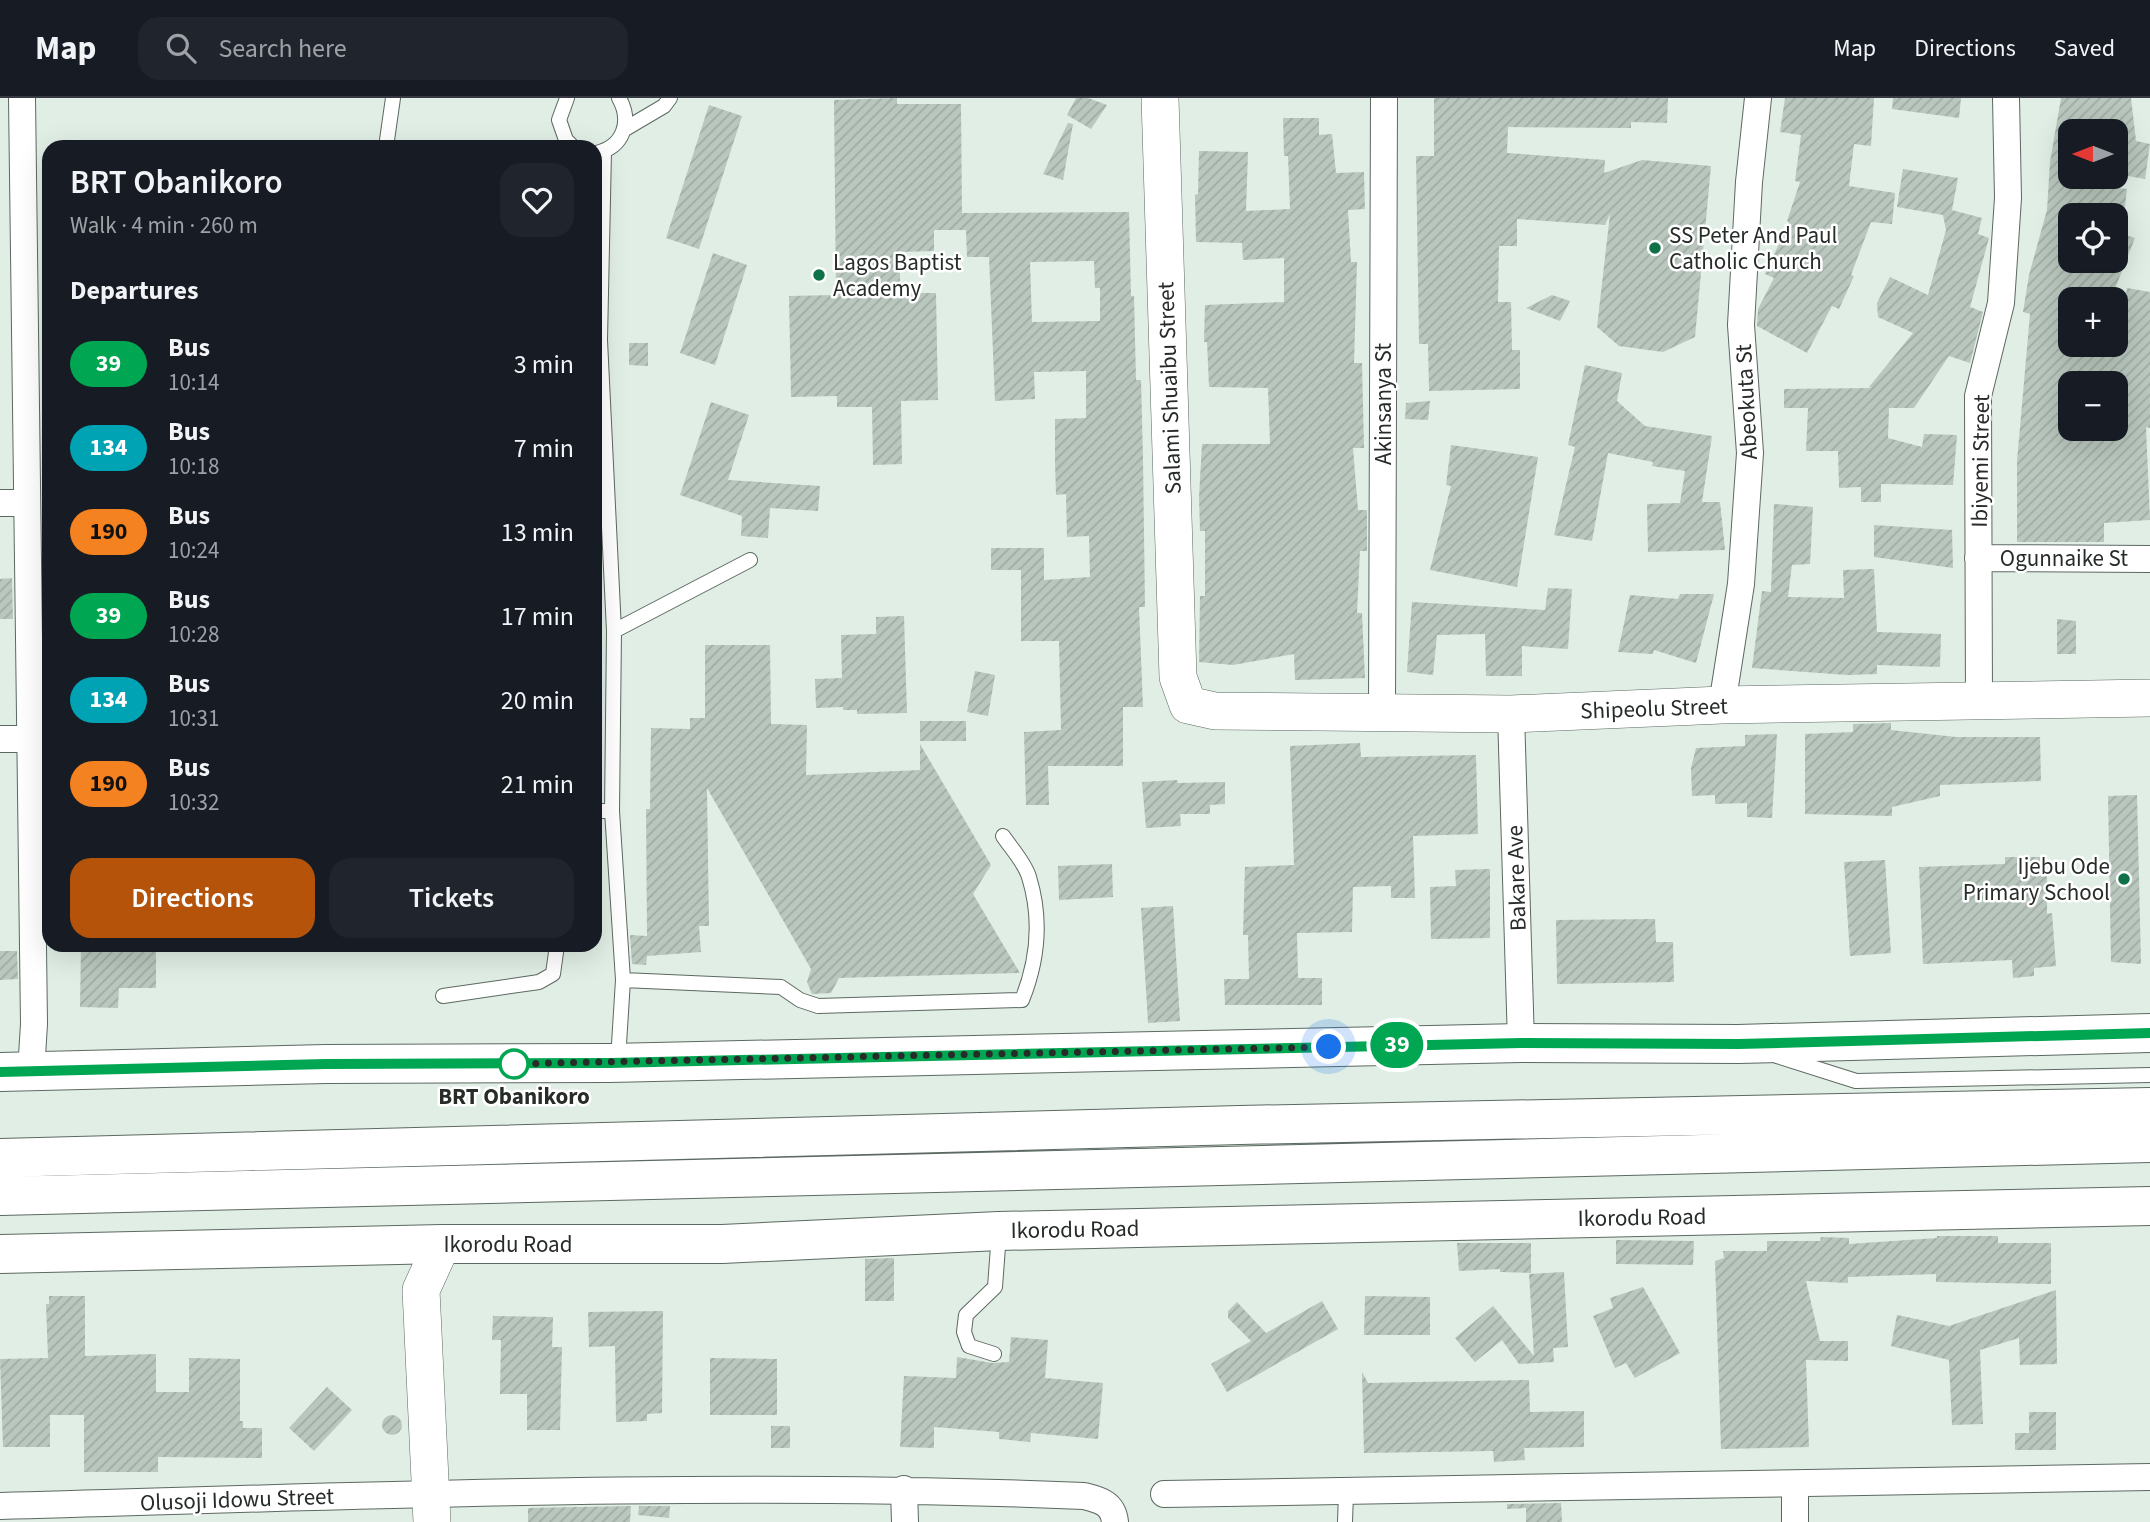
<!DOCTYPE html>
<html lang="en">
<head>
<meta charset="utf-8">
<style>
  :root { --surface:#171b24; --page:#20242c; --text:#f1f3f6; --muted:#9ea1a6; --line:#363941; --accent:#b45309 }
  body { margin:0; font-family:"Source Sans 3",sans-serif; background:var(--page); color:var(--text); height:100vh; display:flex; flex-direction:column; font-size:26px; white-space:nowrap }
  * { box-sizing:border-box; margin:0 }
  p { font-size:23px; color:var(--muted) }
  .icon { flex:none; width:38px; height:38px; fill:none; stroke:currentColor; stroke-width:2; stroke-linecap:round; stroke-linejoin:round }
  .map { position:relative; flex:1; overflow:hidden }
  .side { position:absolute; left:42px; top:42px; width:560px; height:812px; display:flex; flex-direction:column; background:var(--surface); border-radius:21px; box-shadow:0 7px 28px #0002 }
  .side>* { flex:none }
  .badge { padding:0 14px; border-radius:23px; font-size:24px; line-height:46px }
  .needle { width:46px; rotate:270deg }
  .fabs { position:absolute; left:2058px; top:21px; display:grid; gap:14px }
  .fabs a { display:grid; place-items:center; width:70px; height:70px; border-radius:14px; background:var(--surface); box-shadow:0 7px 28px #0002; font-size:35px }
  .you { position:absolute; width:35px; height:35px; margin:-18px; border:5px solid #fff; border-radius:50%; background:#1a73e8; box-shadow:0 0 0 10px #1a73e833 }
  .map>.badge { position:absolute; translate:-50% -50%; box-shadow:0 0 0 4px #fff }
  h2 { padding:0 28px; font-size:26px; line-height:63px }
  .round { display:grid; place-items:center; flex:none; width:74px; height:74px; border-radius:21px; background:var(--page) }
  .overview { display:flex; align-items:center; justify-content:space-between; height:119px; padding:0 28px }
  h1 { font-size:33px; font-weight:600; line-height:52px }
  .button { display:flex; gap:14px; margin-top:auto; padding:14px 28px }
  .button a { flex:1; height:80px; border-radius:21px; background:var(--accent); color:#fff; font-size:28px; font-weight:600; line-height:80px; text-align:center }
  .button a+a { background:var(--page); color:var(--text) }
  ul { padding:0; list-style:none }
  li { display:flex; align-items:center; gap:21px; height:84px; padding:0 28px }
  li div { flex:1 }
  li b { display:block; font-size:26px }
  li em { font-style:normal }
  li .badge { min-width:77px; font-weight:700; text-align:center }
  header { display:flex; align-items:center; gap:42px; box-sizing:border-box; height:98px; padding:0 35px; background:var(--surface); border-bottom:2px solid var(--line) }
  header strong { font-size:33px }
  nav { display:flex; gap:38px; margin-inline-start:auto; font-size:24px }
  .search { width:490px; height:63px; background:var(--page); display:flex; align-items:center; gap:18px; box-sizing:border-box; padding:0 24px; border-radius:21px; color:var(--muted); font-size:26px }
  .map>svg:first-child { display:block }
</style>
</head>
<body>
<header>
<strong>Map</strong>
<div class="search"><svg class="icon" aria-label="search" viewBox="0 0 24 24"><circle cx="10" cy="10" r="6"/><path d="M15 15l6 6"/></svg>Search here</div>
<nav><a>Map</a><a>Directions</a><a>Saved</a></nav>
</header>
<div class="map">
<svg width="2150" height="1424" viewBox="0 0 2150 1424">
  <defs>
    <pattern id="building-hatch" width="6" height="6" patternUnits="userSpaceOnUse" patternTransform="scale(1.75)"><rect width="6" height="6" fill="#b9c7be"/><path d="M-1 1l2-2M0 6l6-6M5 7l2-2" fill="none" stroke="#9faba3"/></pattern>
  </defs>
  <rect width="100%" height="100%" fill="#e0eee5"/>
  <path fill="url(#building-hatch)" fill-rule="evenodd" d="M 897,0 L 897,6 L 961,6 L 962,115 L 1129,114 L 1131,198 L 1134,198 L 1136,282 L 1141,282 L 1143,361 L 1145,509 L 1139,509 L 1143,609 L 1123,609 L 1123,668 L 1048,668 L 1049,707 L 1026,707 L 1024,634 L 1061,632 L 1059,543 L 1021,543 L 1021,472 L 991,472 L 991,450 L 1044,450 L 1044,482 L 1090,479 L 1089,438 L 1067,439 L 1066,396 L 1056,397 L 1055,364 L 1055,321 L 1086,320 L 1086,273 L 1034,274 L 1035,301 L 995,303 L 989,159 L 967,159 L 966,132 L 934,132 L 934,153 L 900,154 L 900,195 L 936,195 L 938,302 L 901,303 L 902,366 L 873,367 L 872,309 L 837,309 L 837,298 L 791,299 L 789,198 L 836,197 L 834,2 ZM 1094,163 L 1095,190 L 1100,190 L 1100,223 L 1032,224 L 1030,164 Z
    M 1076,0 L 1088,0 L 1107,7 L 1091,31 L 1067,17 Z
    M 1434,0 L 1668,0 L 1667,25 L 1631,24 L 1631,30 L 1508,29 L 1507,55 L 1605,62 L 1604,75 L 1642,62 L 1711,68 L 1695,239 L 1663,254 L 1619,248 L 1597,229 L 1610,116 L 1605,127 L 1517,121 L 1517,148 L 1499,148 L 1498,204 L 1511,204 L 1512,252 L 1520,252 L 1520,291 L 1429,293 L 1428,246 L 1419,246 L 1416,58 L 1434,58 Z
    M 1785,0 L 1874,0 L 1871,48 L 1854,46 L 1849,88 L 1895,95 L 1892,126 L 1871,124 L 1851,177 L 1854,178 L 1839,211 L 1832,208 L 1807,255 L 1757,228 L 1758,211 L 1774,180 L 1765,176 L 1789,124 L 1787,123 L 1800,84 L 1795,83 L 1801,37 L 1780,34 Z
    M 1893,0 L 1961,0 L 1959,20 L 1892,11 Z
    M 2061,0 L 2131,0 L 2136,43 L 2150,46 L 2145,81 L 2116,76 L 2116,33 L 2070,33 L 2070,84 L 2127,91 L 2124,117 L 2070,114 L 2070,163 L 2116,163 L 2116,134 L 2135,140 L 2111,201 L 2070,201 L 2070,250 L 2116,256 L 2127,190 L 2150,194 L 2150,330 L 2146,329 L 2150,422 L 2104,425 L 2104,444 L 2017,444 L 2017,363 L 2030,216 L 2023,214 L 2029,177 L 2047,112 L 2050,64 ZM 2070,285 L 2116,285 L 2116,331 L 2070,331 Z
    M 709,7 L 742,18 L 699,151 L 666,140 Z
    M 1283,20 L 1319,20 L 1319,37 L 1332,36 L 1336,75 L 1364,74 L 1365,111 L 1348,112 L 1351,164 L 1357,164 L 1354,265 L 1362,265 L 1364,350 L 1353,350 L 1358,412 L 1367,412 L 1367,453 L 1360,453 L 1357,515 L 1362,515 L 1365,580 L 1295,582 L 1294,556 L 1233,567 L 1199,564 L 1200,498 L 1205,498 L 1205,433 L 1200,433 L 1199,399 L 1202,346 L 1270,346 L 1268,290 L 1209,289 L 1207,244 L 1204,244 L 1205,207 L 1284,204 L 1284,160 L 1243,162 L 1242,145 L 1196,144 L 1195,97 L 1198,96 L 1199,53 L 1248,54 L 1246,113 L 1290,111 L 1288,58 L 1284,58 Z
    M 1068,25 L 1073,26 L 1063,82 L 1043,76 Z
    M 1903,71 L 1958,80 L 1952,112 L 1982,120 L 1978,136 L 1989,140 L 1970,209 L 1983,214 L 1970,265 L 1949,258 L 1914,310 L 1889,310 L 1888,340 L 1922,349 L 1924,336 L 1957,337 L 1953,387 L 1881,386 L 1881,404 L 1861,404 L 1861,389 L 1839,390 L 1838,353 L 1806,353 L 1808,310 L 1784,310 L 1784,291 L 1872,290 L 1869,289 L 1913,235 L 1878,219 L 1877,205 L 1890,179 L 1928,197 L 1946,132 L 1943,117 L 1897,109 Z
    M 713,155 L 747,167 L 715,267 L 680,255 Z
    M 1552,197 L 1570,203 L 1560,223 L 1526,210 Z
    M 629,245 L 648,245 L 648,268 L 629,267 Z
    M 1585,267 L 1622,275 L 1617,303 L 1645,328 L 1712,338 L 1702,404 L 1720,404 L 1725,452 L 1648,454 L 1647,406 L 1680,405 L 1685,373 L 1652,368 L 1653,364 L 1608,355 L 1592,443 L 1554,437 L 1575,349 L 1568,347 Z
    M 1430,303 L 1428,322 L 1405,321 L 1406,305 Z
    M 711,304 L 749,317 L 728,382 L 820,388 L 818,413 L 770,410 L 768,440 L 741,438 L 742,418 L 680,397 Z
    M 1451,347 L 1538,359 L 1517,489 L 1430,472 L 1451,388 L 1446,387 Z
    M 1774,406 L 1813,409 L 1810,466 L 1792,467 L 1788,499 L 1844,500 L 1843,472 L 1874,471 L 1877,534 L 1941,536 L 1940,569 L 1877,567 L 1877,576 L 1847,577 L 1752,570 L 1762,493 L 1771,494 Z
    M 1874,427 L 1952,432 L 1953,470 L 1874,459 Z
    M 12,480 L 13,521 L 0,521 L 0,481 Z
    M 1548,490 L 1572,491 L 1568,551 L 1522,548 L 1522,578 L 1486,578 L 1485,536 L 1437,537 L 1433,577 L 1407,574 L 1412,504 L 1545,512 Z
    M 1680,496 L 1714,496 L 1696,565 L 1654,552 L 1653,556 L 1618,554 L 1630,497 L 1678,501 Z
    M 904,518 L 907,615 L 857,616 L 857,612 L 843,612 L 843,609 L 816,610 L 815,581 L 842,580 L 841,537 L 876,536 L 876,519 Z
    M 2057,521 L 2076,523 L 2076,556 L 2057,556 Z
    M 705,547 L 770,547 L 771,626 L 807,627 L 806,677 L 920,672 L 920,646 L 991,767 L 973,796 L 1020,875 L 839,880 L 831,895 L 812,896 L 807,884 L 811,871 L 707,690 L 709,828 L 699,828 L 701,854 L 647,858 L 646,867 L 632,866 L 630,837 L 647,838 L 646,711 L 650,711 L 651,630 L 690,631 L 690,620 L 705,620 Z
    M 975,573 L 995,577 L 988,618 L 967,614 Z
    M 920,623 L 966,623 L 966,643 L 920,643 Z
    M 1891,625 L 1891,632 L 1956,639 L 2040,639 L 2041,683 L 1940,687 L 1940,698 L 1892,709 L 1892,718 L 1805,716 L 1805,636 L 1853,634 L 1853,626 Z
    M 1777,636 L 1772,720 L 1747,719 L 1747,705 L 1715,706 L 1715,697 L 1692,698 L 1691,670 L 1696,650 L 1745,648 L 1745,637 Z
    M 1360,645 L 1361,659 L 1476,657 L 1478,736 L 1413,738 L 1415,800 L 1391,800 L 1391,788 L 1353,789 L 1352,834 L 1297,835 L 1298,880 L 1322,880 L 1322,907 L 1225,907 L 1224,881 L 1249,881 L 1248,837 L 1243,837 L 1245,769 L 1294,767 L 1290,648 Z
    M 1177,682 L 1178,685 L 1225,684 L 1225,706 L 1210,707 L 1210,716 L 1180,716 L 1181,728 L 1146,730 L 1142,684 Z
    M 2137,697 L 2141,866 L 2111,864 L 2108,698 Z
    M 2005,759 L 2047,759 L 2047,816 L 2052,815 L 2056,868 L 2034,870 L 2034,878 L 2013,880 L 2012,862 L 1923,866 L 1919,769 L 2005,766 Z
    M 1885,762 L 1891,855 L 1850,858 L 1844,764 Z
    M 1112,766 L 1113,799 L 1059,802 L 1058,768 Z
    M 1490,771 L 1490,840 L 1431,841 L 1430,789 L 1456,788 L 1455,772 Z
    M 1173,808 L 1180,923 L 1148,925 L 1141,810 Z
    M 1655,821 L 1656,844 L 1673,844 L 1674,884 L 1557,886 L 1556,822 Z
    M 81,847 L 156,847 L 156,890 L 119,890 L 118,910 L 80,909 Z
    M 0,853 L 17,853 L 18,881 L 0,882 Z
    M 1937,1138 L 1998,1138 L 1998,1145 L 2051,1145 L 2051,1186 L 1936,1184 L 1936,1176 L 1848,1179 L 1848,1185 L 1806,1183 L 1820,1243 L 1848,1243 L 1848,1263 L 1806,1262 L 1809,1349 L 1721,1351 L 1715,1163 L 1724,1160 L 1723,1153 L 1767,1153 L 1767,1143 L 1820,1143 L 1821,1139 L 1849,1140 L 1849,1146 L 1937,1140 Z
    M 1616,1142 L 1694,1143 L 1693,1167 L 1616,1166 Z
    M 1457,1145 L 1531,1145 L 1531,1175 L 1500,1174 L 1500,1171 L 1459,1173 Z
    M 894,1160 L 894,1203 L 865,1203 L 865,1161 Z
    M 1564,1174 L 1568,1249 L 1553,1250 L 1554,1264 L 1519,1266 L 1502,1242 L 1475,1264 L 1455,1240 L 1493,1208 L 1534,1258 L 1529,1176 Z
    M 1643,1189 L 1680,1255 L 1635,1280 L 1626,1265 L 1615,1270 L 1593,1218 L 1613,1210 L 1610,1200 Z
    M 2056,1192 L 2057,1266 L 2020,1267 L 2019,1240 L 1980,1252 L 1983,1326 L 1952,1327 L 1949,1262 L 1891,1248 L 1897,1217 L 1949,1228 Z
    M 49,1198 L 85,1198 L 85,1258 L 156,1256 L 156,1294 L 189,1294 L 189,1260 L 240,1261 L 240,1323 L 243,1323 L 243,1330 L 262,1330 L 262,1360 L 158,1359 L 158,1374 L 84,1374 L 84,1317 L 50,1317 L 50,1349 L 3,1349 L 0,1261 L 48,1260 L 46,1206 L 49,1206 Z
    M 1365,1198 L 1430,1199 L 1430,1237 L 1364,1237 Z
    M 1322,1203 L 1338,1231 L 1227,1294 L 1211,1266 L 1251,1243 L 1228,1220 L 1228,1213 L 1237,1204 L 1266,1235 Z
    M 663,1213 L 662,1315 L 647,1316 L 647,1323 L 616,1324 L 615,1248 L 589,1249 L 588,1214 Z
    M 493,1218 L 553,1219 L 552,1249 L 562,1249 L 560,1332 L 527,1332 L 527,1296 L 500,1296 L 501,1242 L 492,1242 Z
    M 1011,1239 L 1048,1242 L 1045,1280 L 1103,1285 L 1098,1341 L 1031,1335 L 1030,1344 L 999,1341 L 999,1334 L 934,1329 L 934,1350 L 900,1349 L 904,1278 L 956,1280 L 957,1259 L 992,1265 L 1009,1264 Z
    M 710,1260 L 777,1261 L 777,1317 L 710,1317 Z
    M 1362,1274 L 1368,1285 L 1529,1282 L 1530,1314 L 1584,1313 L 1584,1349 L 1524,1350 L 1525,1362 L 1494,1364 L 1493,1353 L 1364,1355 Z
    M 327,1289 L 352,1312 L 314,1353 L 289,1330 Z
    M 2029,1314 L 2056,1314 L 2056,1352 L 2015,1352 L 2015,1335 L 2029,1335 Z
    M382 1327a10 10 0 1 1 20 0a10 10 0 1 1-20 0Z
    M 771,1328 L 790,1328 L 790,1350 L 771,1350 Z
    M 1561,1405 L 1562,1424 L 1526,1424 L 1526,1410 L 1507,1411 L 1507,1406 Z
    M 631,1408 L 630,1424 L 528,1424 L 528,1410 Z
    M 639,1408 L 670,1408 L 669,1420 L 638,1417 Z"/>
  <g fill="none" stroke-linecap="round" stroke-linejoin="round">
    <defs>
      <path id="lane" d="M 567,0 L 559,22 L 566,42 L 573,49
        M 625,31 L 664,8 L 670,0
        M 386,49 L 393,0
        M 604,53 L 600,242 L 614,533 L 612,713 L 623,882 L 618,962
        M 596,55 C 624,49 632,23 619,0
        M 614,533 L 750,462
        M 595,713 L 612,713
        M 623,882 L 781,889 L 800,902 L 818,908 L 1022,902 C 1038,862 1042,821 1029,779 C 1025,765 1011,750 1003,738
        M 443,898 L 539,884 L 553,876 L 557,847
        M 1777,958 L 1856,983 L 2150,977
        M 994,1256 L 969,1248 L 964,1234 L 966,1217 L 995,1189 L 999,1135
        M 1345,1424 L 1346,1395"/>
      <path id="street" d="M 22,0 L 34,926 L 31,974
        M 0,405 L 27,405
        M 1978,460 L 2150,461
        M 1979,602 L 1978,298 L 2001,205 L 2008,100 L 2006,0
        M 1722,607 L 1741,486 L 1750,355 L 1741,227 L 1749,84 L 1758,0
        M 1382,612 L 1384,0
        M 1511,616 L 1521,945
        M 0,641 L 29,641
        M 1795,1386 L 1795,1424
        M 904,1391 L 905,1424
        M 1164,1396 L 2150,1379
        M 0,1408 C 361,1398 722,1383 1084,1398 C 1100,1402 1113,1405 1115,1424"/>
      <path id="secondary" d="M 1160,0 L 1178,579 L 1188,607 L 1215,613 L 1511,616 L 1722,607 L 2150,600
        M 432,1424 L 421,1192 L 442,1146"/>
      <path id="primary" d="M 0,974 L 326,966 L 610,965 L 1521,945 L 1738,946 L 2150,935
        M 0,1156 L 442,1146 L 722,1146 L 999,1133 L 2150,1108"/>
      <path id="highway" d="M 0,1060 L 1240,1027 L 2150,1009
        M 0,1098 L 2150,1045"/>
    </defs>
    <use href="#lane" stroke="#5c6961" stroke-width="16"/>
    <use href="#street" stroke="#5c6961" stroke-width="28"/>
    <use href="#secondary" stroke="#5c6961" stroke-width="38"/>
    <use href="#primary" stroke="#5c6961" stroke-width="40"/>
    <use href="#highway" stroke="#5c6961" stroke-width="40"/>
    <use href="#lane" stroke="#fff" stroke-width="14"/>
    <use href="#street" stroke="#fff" stroke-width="26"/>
    <use href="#secondary" stroke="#fff" stroke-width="37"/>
    <use href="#primary" stroke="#fff" stroke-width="38"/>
    <use href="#highway" stroke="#fff" stroke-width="38"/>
  </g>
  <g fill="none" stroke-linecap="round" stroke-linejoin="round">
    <defs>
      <path id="line" d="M 0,974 L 326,966 L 610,965 L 1521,945 L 1738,946 L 2150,935"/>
    </defs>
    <use href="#line" stroke="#fff" stroke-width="16"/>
    <use href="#line" stroke="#00a651" stroke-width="10"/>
    <path stroke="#272c29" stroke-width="7" stroke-dasharray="0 12.6" d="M 514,966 L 506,966 L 1329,949"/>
  </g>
  <g fill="#0e7147" stroke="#fff" stroke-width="2.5">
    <circle cx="1655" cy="150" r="7"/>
    <circle cx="819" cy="177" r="7"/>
    <circle cx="2124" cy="781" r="7"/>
  </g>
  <circle fill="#fff" stroke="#00a651" stroke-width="3.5" cx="514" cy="966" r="14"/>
  <g text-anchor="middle" stroke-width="5" stroke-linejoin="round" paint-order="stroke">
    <g font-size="23" fill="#272c29" stroke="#fff" text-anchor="start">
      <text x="1669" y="145">SS Peter And Paul<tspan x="1669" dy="26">Catholic Church</tspan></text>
      <text x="833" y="172">Lagos Baptist<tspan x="833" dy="26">Academy</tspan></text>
      <text x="2110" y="776" text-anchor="end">Ijebu Ode<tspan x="2110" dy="26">Primary School</tspan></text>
    </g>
    <g font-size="23" fill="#272c29" stroke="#fff">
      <text transform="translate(1169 290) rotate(-92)" y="8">Salami Shuaibu Street</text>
      <text transform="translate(1746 304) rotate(-93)" y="8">Abeokuta St</text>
      <text transform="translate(1383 306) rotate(-90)" y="8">Akinsanya St</text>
      <text transform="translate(1980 363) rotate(-89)" y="8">Ibiyemi Street</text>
      <text x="2064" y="468">Ogunnaike St</text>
      <text transform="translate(1654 610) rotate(-2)" y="8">Shipeolu Street</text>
      <text transform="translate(1516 780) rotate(-92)" y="8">Bakare Ave</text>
      <text transform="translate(1642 1119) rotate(-1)" y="8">Ikorodu Road</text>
      <text transform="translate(1075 1131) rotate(-1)" y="8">Ikorodu Road</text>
      <text x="508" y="1154">Ikorodu Road</text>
      <text transform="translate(237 1401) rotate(-2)" y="8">Olusoji Idowu Street</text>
    </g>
    <g font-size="23" font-weight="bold" fill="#272c29" stroke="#fff">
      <text x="514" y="1006">BRT Obanikoro</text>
    </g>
  </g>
</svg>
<div class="fabs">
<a><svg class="needle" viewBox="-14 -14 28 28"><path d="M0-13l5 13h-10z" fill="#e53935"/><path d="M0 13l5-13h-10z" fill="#9ea1a6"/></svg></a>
<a><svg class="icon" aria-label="locate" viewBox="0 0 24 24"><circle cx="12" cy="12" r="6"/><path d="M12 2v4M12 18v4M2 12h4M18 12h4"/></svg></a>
<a>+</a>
<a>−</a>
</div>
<div class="you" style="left:1329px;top:949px"></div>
<b class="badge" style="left:1397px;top:947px;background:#00a651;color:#fff">39</b>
<section class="side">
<div class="overview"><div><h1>BRT Obanikoro</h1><p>Walk · 4 min · 260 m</p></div><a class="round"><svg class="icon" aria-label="heart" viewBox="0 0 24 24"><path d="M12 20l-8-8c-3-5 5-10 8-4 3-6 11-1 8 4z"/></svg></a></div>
<h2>Departures</h2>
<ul>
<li><span class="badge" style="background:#00a651;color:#fff">39</span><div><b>Bus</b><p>10:14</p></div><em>3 min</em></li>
<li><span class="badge" style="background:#00a3b4;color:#fff">134</span><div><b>Bus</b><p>10:18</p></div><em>7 min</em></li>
<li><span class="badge" style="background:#f58220;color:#111">190</span><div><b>Bus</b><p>10:24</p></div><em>13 min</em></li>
<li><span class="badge" style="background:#00a651;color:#fff">39</span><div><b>Bus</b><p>10:28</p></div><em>17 min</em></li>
<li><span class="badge" style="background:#00a3b4;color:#fff">134</span><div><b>Bus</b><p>10:31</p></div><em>20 min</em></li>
<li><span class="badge" style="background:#f58220;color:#111">190</span><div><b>Bus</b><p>10:32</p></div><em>21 min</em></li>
</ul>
<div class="button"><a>Directions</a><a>Tickets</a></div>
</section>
</div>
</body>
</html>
